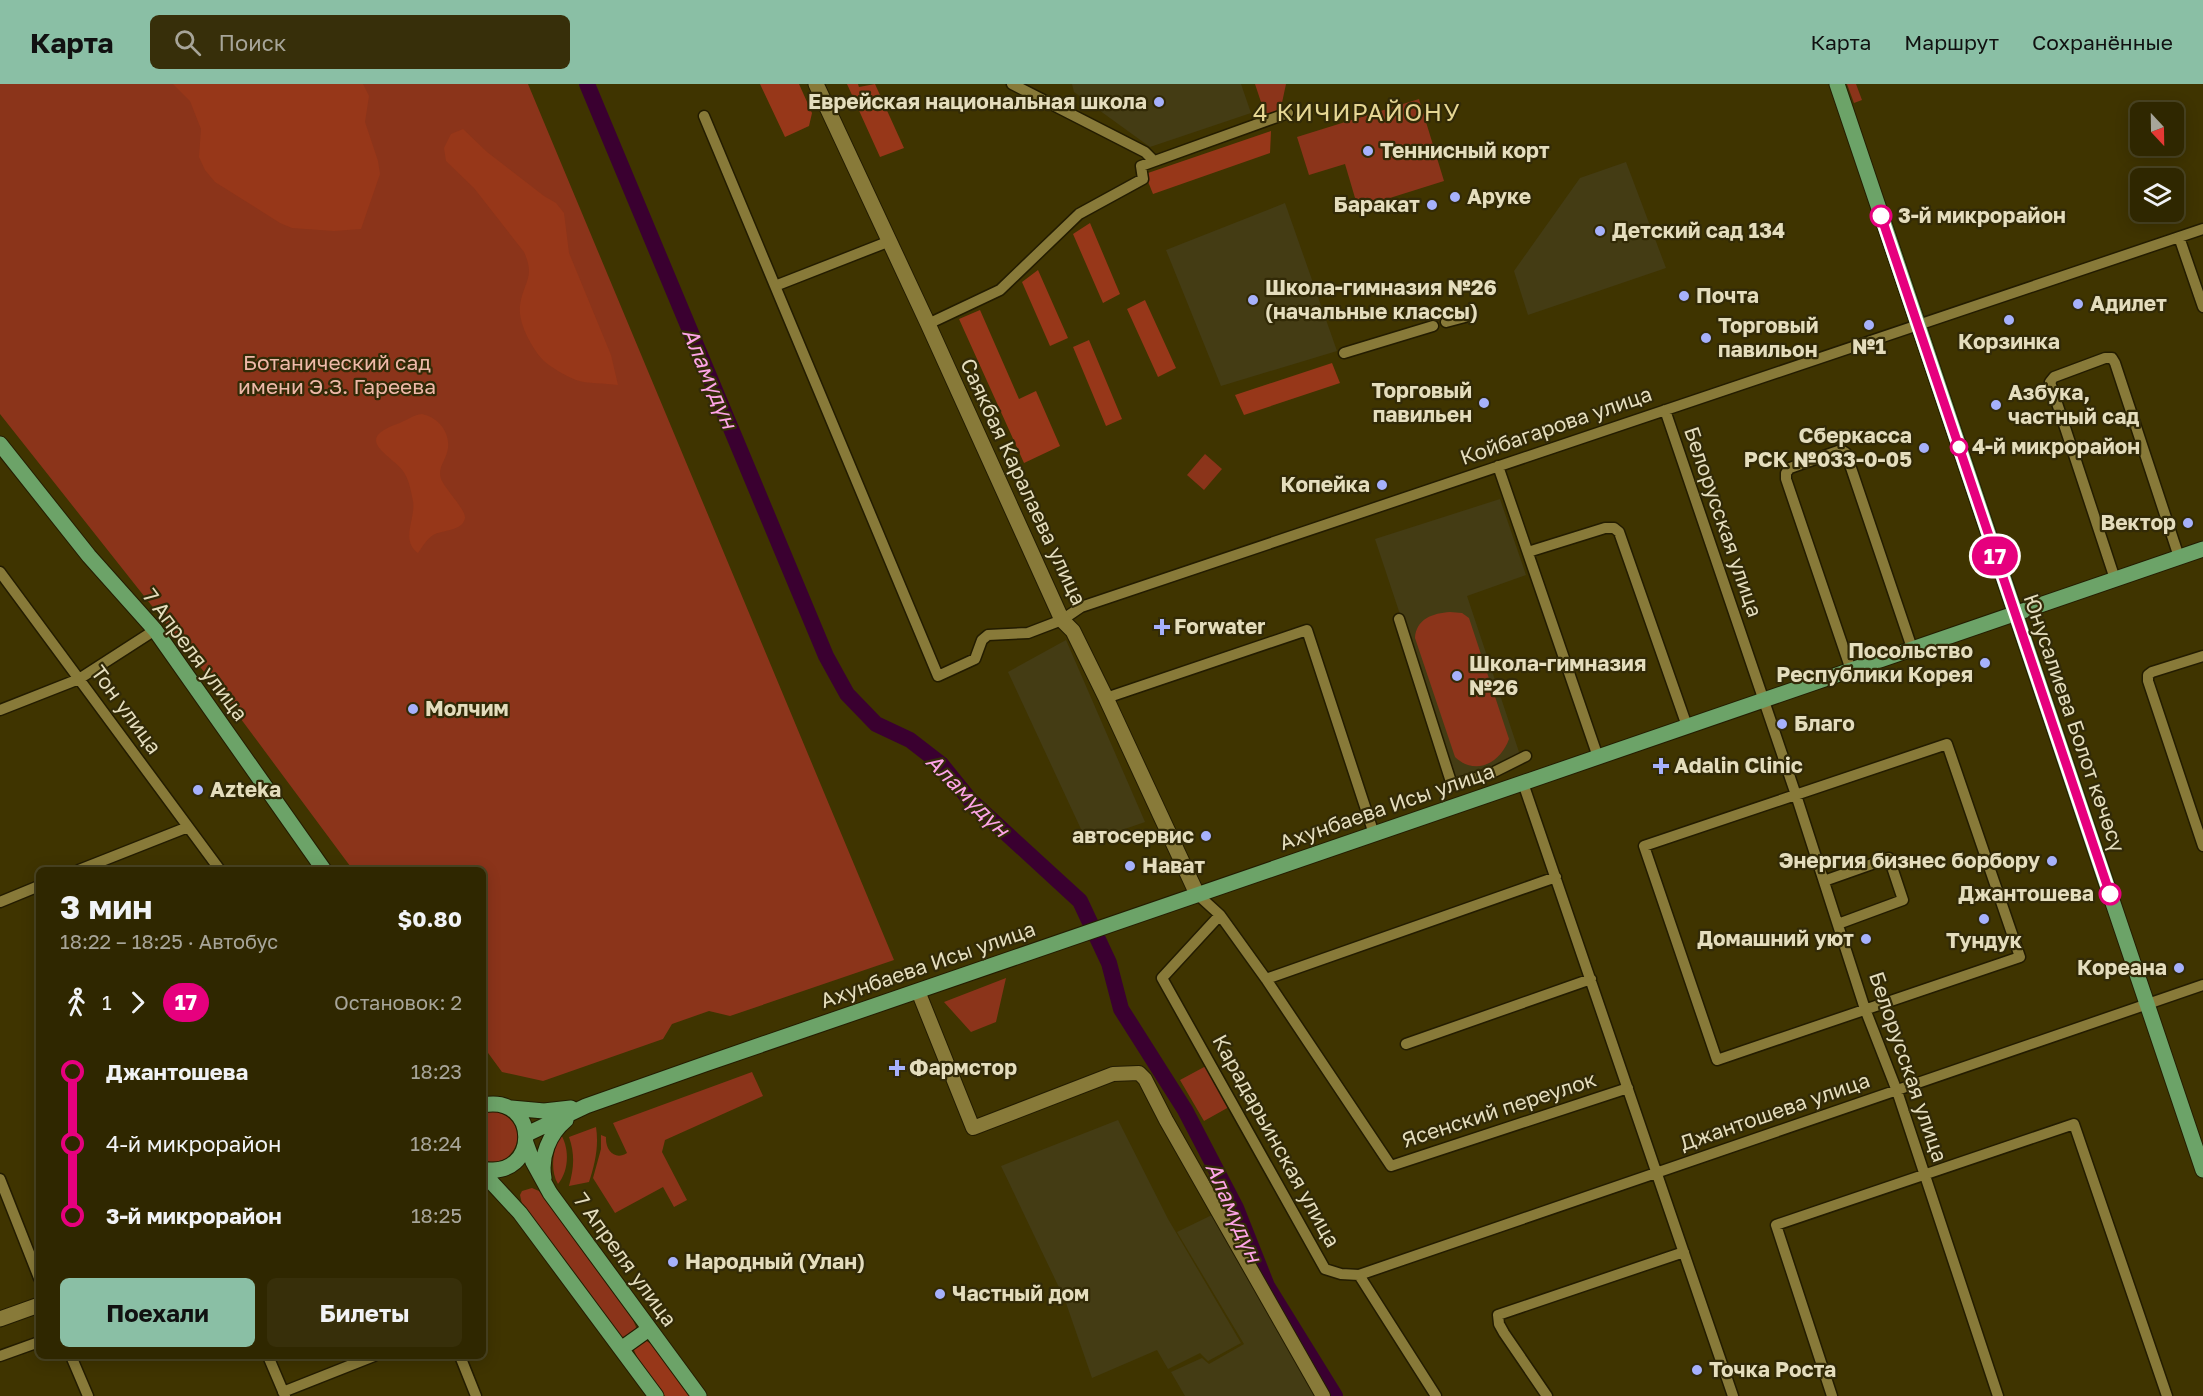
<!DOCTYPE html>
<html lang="ru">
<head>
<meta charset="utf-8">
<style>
  :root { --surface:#2f2700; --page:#372f0a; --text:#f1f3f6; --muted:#a7a599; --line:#4a4422; --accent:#8abfa5 }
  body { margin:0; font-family:"Golos Text",sans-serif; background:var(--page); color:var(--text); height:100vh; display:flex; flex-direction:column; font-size:22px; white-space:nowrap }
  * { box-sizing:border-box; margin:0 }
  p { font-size:20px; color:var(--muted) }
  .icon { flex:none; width:33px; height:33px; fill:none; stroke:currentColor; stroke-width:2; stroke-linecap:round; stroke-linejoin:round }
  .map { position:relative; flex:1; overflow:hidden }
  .details { position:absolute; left:36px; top:783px; width:450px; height:492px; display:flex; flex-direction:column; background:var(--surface); border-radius:9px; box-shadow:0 3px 15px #0003,0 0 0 2px var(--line) }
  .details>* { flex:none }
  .badge { padding:0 12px; border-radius:20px; font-size:21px; line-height:39px }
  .needle { width:39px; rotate:158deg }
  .fabs { position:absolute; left:2130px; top:18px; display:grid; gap:12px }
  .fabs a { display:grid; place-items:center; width:54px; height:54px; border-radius:9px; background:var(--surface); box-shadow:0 3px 15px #0003,0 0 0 2px var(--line); font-size:30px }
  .map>.badge { position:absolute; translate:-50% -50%; box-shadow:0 0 0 3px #fff }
  .legs { display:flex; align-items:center; gap:9px; height:66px; padding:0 24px; font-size:20px }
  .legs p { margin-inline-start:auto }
  .head { display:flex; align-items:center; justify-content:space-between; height:102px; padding:0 24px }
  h1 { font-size:33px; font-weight:700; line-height:45px }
  .button { display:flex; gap:12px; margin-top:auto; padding:12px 24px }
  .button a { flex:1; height:69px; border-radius:9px; background:var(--accent); color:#111; font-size:24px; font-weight:700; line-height:69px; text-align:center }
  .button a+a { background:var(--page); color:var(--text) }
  ul { padding:0 24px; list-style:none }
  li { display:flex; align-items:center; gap:21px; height:72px; font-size:22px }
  li i { display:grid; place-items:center; width:9px; height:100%; margin:0 8px; background:currentColor }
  li i::after { content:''; width:15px; height:15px; margin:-8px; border:4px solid; border-radius:50%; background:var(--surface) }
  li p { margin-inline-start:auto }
  li:first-child i { background:linear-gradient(#0000 50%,currentColor 0) }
  li:last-child i { background:linear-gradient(currentColor 50%,#0000 0) }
  header { display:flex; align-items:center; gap:36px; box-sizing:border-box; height:84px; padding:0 30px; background:var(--accent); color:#111 }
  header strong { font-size:28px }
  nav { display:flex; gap:33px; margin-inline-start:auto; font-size:21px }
  .search { width:420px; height:54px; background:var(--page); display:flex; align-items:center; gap:15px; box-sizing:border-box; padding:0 21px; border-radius:9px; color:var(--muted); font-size:22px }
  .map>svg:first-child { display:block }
</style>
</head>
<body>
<header>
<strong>Карта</strong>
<div class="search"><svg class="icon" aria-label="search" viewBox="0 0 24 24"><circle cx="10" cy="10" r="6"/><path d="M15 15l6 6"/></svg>Поиск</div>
<nav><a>Карта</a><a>Маршрут</a><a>Сохранённые</a></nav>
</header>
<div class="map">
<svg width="2203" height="1312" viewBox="0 0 2203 1312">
  <rect width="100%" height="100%" fill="#3f3400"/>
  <path fill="#443c14" d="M 1072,0 L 1241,0 L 1251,29 L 1150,63 L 1074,8 Z
    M 1626,78 L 1666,184 L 1528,231 L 1514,187 L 1580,94 Z
    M 1285,119 L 1337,267 L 1221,302 L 1166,166 Z
    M 1500,415 L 1526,491 L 1467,512 L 1521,674 L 1455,696 L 1375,455 Z
    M 1066,556 L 1145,738 L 1087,758 L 1008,588 Z
    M 1118,1036 L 1168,1135 L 1241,1259 L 1208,1277 L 1200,1269 L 1168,1285 L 1157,1266 L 1092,1294 L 1065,1216 L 1001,1082 Z
    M 1212,1131 L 1316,1312 L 1185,1312 L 1171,1288 L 1202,1274 L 1209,1280 L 1244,1260 L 1177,1148 Z"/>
  <path fill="#8b341a" d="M 0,0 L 528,0 L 894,876 L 730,932 L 709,927 L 672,940 L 663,955 L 543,997 L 502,988 L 483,962 L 483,786 L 353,786 L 235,627 L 0,330 Z
    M 1255,0 L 1286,0 L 1280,28 L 1266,33 Z
    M 1847,0 L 1856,0 L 1862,16 L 1854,19 Z
    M 1419,15 L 1444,97 L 1358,124 L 1345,80 L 1309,91 L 1297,53 Z
    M 1205,370 L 1222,385 L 1204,406 L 1187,391 Z
    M 1450,528 L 1462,529 L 1469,534 L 1509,655 C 1501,678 1476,693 1455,673 L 1415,554 C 1416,535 1433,529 1450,528 Z
    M 1006,894 L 996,938 L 971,948 L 944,918 Z
    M 1206,982 L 1229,1023 L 1204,1037 L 1180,996 Z
    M 752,988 L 763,1012 L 665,1056 L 662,1068 L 687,1116 L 674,1123 L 663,1103 L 615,1129 L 593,1094 L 601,1065 L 601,1051 L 606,1053 C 605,1066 615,1077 627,1069 L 613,1039 Z
    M 493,1027 C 534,1035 518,1088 483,1076 L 483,1029 Z
    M 596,1043 C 599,1062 595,1080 589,1098 L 569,1102 C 574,1084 575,1070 569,1053 Z
    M 560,1049 C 570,1064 569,1087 558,1100 C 549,1085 554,1065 560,1049 Z
    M 532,1104 L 539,1107 L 633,1236 L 636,1243 L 635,1249 L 629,1252 L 622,1253 L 616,1248 L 522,1120 L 520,1111 L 522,1107 Z"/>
  <path fill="#973719" d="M 173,0 L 363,0 L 369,12 L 365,38 L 378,77 L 380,90 L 361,145 L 334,147 L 292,144 L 280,139 L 215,98 L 205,86 L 199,73 L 201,45 L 190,17 Z
    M 760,0 L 799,0 L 812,29 L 809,42 L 785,53 Z
    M 847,0 L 858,0 L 859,3 L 875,0 L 904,64 L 880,73 Z
    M 463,45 L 487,68 L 544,112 L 556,119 L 564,129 L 569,169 L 611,271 L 618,301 C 605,299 587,300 576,296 C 566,292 550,283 543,276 C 532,264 518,239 520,222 C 523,198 536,194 524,168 L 474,104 L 446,77 L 444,64 L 451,50 Z
    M 1271,47 L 1270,69 L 1153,110 L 1145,90 Z
    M 1090,139 L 1120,210 L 1103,219 L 1073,150 Z
    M 1038,186 L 1068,254 L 1050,262 L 1022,198 Z
    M 1145,216 L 1176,284 L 1158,293 L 1127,225 Z
    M 980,226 L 1019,315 L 1036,307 L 1060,362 L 1024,379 L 959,235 Z
    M 1089,256 L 1122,335 L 1106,342 L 1073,263 Z
    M 1332,279 L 1340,299 L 1244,331 L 1235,311 Z
    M 422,330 C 437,333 450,347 448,364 C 447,375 437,383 441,395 C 445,405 466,426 465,434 C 463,447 442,446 433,451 C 426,456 423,462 418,469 C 400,456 416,435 413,417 C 411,407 409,395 403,387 C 390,370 353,356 397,340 C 406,337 413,331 422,330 Z
    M 645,1256 L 651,1260 L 691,1312 L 665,1312 L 638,1275 L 633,1264 Z"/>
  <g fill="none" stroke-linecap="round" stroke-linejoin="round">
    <path stroke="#3a0030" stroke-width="16" d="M 587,0 L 826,572 L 847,610 L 876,640 L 910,656 L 941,680 L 970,716 L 1080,817 L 1109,879 L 1121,925 L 1185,1026 L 1236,1124 L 1267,1202 L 1335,1312"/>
    <defs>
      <path id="minor" d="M 1012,0 L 1145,68 L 1154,77
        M 704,32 L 938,592 L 975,575 L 982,556 L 988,551 L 1028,549 L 1062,536 L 1081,523 L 2203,145
        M 2179,153 L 2203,223
        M 775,202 L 890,157
        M 1446,238 L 1465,233
        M 928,240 L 1000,206 L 1079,130 L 1143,95 L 1141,82 L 1288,29
        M 1344,269 L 1433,242
        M 1665,326 L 1796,711 L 1865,925 L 1897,1007 L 1998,1312
        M 1498,382 L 1598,673
        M 1528,468 L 1605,444 L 1614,444 L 1619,448 L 1687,642
        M 0,488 L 220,786
        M 2115,495 L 2050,298 L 2054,293 L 2105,274 L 2112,274 L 2115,279 L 2179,473
        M 1399,535 L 1452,701 L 1492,689 L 1526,672
        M 2203,572 L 2152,588 L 2148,591 L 2148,597 L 2203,762
        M 1851,586 L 1786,395 L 1786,389 L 1790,384 L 1841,366 L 1846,369 L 1912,564
        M 1106,614 L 1307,546 L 1374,750
        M 0,626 L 79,595 L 155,546
        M 1947,660 L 2020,873 L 1717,976 L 1644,762 Z
        M 1523,699 L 1733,1312
        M 79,786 L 188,743
        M 1824,797 L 1889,774 L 1903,816 L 1838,840
        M 1197,810 L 1220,831 L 1162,894 L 1325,1185 L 1341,1190 L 1359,1191 L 1436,1312
        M 0,818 L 39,802
        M 1220,831 L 1266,895 L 1391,1082 L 1628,1004
        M 1266,895 L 1556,793
        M 1406,960 L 1591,895
        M 0,1095 L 39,1194
        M 1359,1191 L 2203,901
        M 0,1272 L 39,1258
        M 71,1272 L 88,1312
        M 268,1272 L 285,1312
        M 460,1272 L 476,1312
        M 283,1308 L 374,1272
        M 1547,1312 L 1504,1249 L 1499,1240 L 1498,1231 L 1684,1168
        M 1832,1312 L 1776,1141 L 2074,1040 L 2167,1312"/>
      <path id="tertiary" d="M 918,907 L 973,1044 L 1113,990 L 1139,989 L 1145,995 L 1166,1036 L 1323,1312"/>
      <path id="secondary" d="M 816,0 L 928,240 L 1062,536 L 1073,547 L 1106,614 L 1197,810
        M 0,1235 L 39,1221"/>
      <path id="primary" d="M 1837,0 L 2203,1086
        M 0,360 L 89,472 L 155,546 L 324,786
        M 483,1021 C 540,1010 540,1096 483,1085
        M 511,1024 L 544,1027 L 571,1024
        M 527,1050 L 586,1022 L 708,979 L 2203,465
        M 526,1059 L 533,1078 L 550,1109 L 699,1312
        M 483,1089 L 520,1129 L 656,1312
        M 544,1094 C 540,1073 549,1050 566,1036
        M 621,1265 L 649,1245"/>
    </defs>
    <use href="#minor" stroke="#231c00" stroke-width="13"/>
    <use href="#tertiary" stroke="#231c00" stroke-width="16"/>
    <use href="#secondary" stroke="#231c00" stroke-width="17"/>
    <use href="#primary" stroke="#231c00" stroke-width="17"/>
    <use href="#minor" stroke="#887a39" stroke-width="10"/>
    <use href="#tertiary" stroke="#887a39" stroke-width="14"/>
    <use href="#secondary" stroke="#887a39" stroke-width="15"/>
    <use href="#primary" stroke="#6ca368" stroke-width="15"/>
  </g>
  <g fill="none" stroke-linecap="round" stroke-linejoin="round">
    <defs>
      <path id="line-1" d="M 1881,132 L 2110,810"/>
    </defs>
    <use href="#line-1" stroke="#fff" stroke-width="14"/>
    <use href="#line-1" stroke="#e6007e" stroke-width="9"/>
  </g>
  <g fill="#a6b1fc" stroke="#322a07" stroke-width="2">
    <circle cx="1159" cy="18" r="6"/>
    <circle cx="1368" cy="67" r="6"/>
    <circle cx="1455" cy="113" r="6"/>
    <circle cx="1432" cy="121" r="6"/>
    <circle cx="1600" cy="147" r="6"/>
    <circle cx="1684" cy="212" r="6"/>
    <circle cx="1253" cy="216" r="6"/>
    <circle cx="2078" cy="220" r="6"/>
    <circle cx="2009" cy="236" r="6"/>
    <circle cx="1869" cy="241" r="6"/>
    <circle cx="1706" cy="254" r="6"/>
    <circle cx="1484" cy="319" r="6"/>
    <circle cx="1996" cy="321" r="6"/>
    <circle cx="1924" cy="364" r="6"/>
    <circle cx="1382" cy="401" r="6"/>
    <circle cx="2188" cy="439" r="6"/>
    <path d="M1159 534h6v6h6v6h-6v6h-6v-6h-6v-6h6z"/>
    <circle cx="1985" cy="579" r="6"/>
    <circle cx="1457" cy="592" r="6"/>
    <circle cx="413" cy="625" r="6"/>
    <circle cx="1782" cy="640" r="6"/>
    <path d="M1658 673h6v6h6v6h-6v6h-6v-6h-6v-6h6z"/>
    <circle cx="198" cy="706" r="6"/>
    <circle cx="1206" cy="752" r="6"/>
    <circle cx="2052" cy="777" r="6"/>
    <circle cx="1130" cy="782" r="6"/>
    <circle cx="1984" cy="835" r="6"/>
    <circle cx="1866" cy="855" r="6"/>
    <circle cx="2179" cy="884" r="6"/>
    <path d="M894 975h6v6h6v6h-6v6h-6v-6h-6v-6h6z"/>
    <circle cx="673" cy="1178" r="6"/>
    <circle cx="940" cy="1210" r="6"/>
    <circle cx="1697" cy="1286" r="6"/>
  </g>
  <g fill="#fff" stroke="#e6007e" stroke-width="3">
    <circle cx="1881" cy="132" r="10"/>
    <circle cx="1959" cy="363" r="8"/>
    <circle cx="2110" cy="810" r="10"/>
  </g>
  <g text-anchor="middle" stroke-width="4.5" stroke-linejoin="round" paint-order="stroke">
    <g font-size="21" font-weight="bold" fill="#e4ddbd" stroke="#322a07" text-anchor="start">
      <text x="1147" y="25" text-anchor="end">Еврейская национальная школа</text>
      <text x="1380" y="74">Теннисный корт</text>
      <text x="1467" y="120">Аруке</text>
      <text x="1420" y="128" text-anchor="end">Баракат</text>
      <text x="1612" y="154">Детский сад 134</text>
      <text x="1265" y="211">Школа-гимназия №26<tspan x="1265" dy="24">(начальные классы)</tspan></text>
      <text x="1696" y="219">Почта</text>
      <text x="2090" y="227">Адилет</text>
      <text x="1718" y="249">Торговый<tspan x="1718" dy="24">павильон</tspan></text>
      <text x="2009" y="265" text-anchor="middle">Корзинка</text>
      <text x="1869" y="270" text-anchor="middle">№1</text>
      <text x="1472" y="314" text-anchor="end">Торговый<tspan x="1472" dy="24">павильен</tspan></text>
      <text x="2008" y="316">Азбука,<tspan x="2008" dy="24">частный сад</tspan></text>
      <text x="1912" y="359" text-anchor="end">Сберкасса<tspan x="1912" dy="24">РСК №033-0-05</tspan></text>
      <text x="1370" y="408" text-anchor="end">Копейка</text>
      <text x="2176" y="446" text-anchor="end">Вектор</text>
      <text x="1174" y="550">Forwater</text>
      <text x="1973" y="574" text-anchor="end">Посольство<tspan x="1973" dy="24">Республики Корея</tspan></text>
      <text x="1469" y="587">Школа-гимназия<tspan x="1469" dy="24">№26</tspan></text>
      <text x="425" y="632">Молчим</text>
      <text x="1794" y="647">Благо</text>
      <text x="1674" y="689">Adalin Clinic</text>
      <text x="210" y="713">Azteka</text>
      <text x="1194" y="759" text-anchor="end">автосервис</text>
      <text x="2040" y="784" text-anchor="end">Энергия бизнес борбору</text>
      <text x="1142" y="789">Нават</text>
      <text x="1854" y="862" text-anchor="end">Домашний уют</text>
      <text x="1984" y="864" text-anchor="middle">Тундук</text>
      <text x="2167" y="891" text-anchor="end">Кореана</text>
      <text x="909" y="991">Фармстор</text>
      <text x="685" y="1185">Народный (Улан)</text>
      <text x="952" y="1217">Частный дом</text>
      <text x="1709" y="1293">Точка Роста</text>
    </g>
    <g font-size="21" font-weight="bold" fill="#e4ddbd" stroke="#322a07" text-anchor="start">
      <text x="1898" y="139">3-й микрорайон</text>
      <text x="1972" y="370">4-й микрорайон</text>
      <text x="2094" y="817" text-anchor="end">Джантошева</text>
    </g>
    <g font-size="21" fill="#efb9a9" stroke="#322a07">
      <text x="337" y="286">Ботанический сад<tspan x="337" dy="24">имени Э.З. Гареева</tspan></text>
    </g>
    <g font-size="21" fill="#e4ddbd" stroke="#322a07">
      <text transform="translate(1556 342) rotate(-19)" y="7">Койбагарова улица</text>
      <text transform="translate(1023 398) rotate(65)" y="7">Саякбая Каралаева улица</text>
      <text transform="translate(1723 438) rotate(71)" y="7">Белорусская улица</text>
      <text transform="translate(195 571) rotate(53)" y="7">7 Апреля улица</text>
      <text transform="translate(126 626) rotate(54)" y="7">Тон улица</text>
      <text transform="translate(2074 639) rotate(71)" y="7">Юнусалиева Болот көчөсү</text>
      <text transform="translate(1387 723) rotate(-19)" y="7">Ахунбаева Исы улица</text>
      <text transform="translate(928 881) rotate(-19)" y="7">Ахунбаева Исы улица</text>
      <text transform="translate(1908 983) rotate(71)" y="7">Белорусская улица</text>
      <text transform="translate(1499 1026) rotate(-18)" y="7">Ясенский переулок</text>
      <text transform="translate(1775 1028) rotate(-19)" y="7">Джантошева улица</text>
      <text transform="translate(1276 1057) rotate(61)" y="7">Карадарьинская улица</text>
      <text transform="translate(625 1176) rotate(54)" y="7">7 Апреля улица</text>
    </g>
    <g font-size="22" font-style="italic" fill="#fea5e7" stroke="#322a07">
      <text transform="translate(710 294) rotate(67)" y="8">Аламүдүн</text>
      <text transform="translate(968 711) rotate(45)" y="8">Аламүдүн</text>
      <text transform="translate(1234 1128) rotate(66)" y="8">Аламүдүн</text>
    </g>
    <g font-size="24" letter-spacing="1.5" fill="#e6d794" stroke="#322a07">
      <text x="1357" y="37">4 КИЧИРАЙОНУ</text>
    </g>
  </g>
</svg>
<div class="fabs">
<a><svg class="needle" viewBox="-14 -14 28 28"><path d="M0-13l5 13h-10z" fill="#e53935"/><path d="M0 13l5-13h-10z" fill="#a7a599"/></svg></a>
<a><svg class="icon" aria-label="layers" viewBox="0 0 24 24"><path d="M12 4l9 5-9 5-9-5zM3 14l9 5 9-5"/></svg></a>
</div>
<b class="badge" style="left:1995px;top:472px;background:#e6007e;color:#fff">17</b>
<section class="details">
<div class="head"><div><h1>3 мин</h1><p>18:22 – 18:25 · Автобус</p></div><b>$0.80</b></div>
<div class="legs"><svg class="icon" aria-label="walk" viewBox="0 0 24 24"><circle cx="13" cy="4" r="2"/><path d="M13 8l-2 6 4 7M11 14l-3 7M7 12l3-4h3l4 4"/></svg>1<svg class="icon" aria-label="forward" viewBox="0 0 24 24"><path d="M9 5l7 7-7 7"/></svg><b class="badge" style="background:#e6007e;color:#fff">17</b><p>Остановок: 2</p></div>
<ul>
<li><i style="color:#e6007e"></i><b>Джантошева</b><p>18:23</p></li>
<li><i style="color:#e6007e"></i><span>4-й микрорайон</span><p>18:24</p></li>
<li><i style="color:#e6007e"></i><b>3-й микрорайон</b><p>18:25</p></li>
</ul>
<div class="button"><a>Поехали</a><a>Билеты</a></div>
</section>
</div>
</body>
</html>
